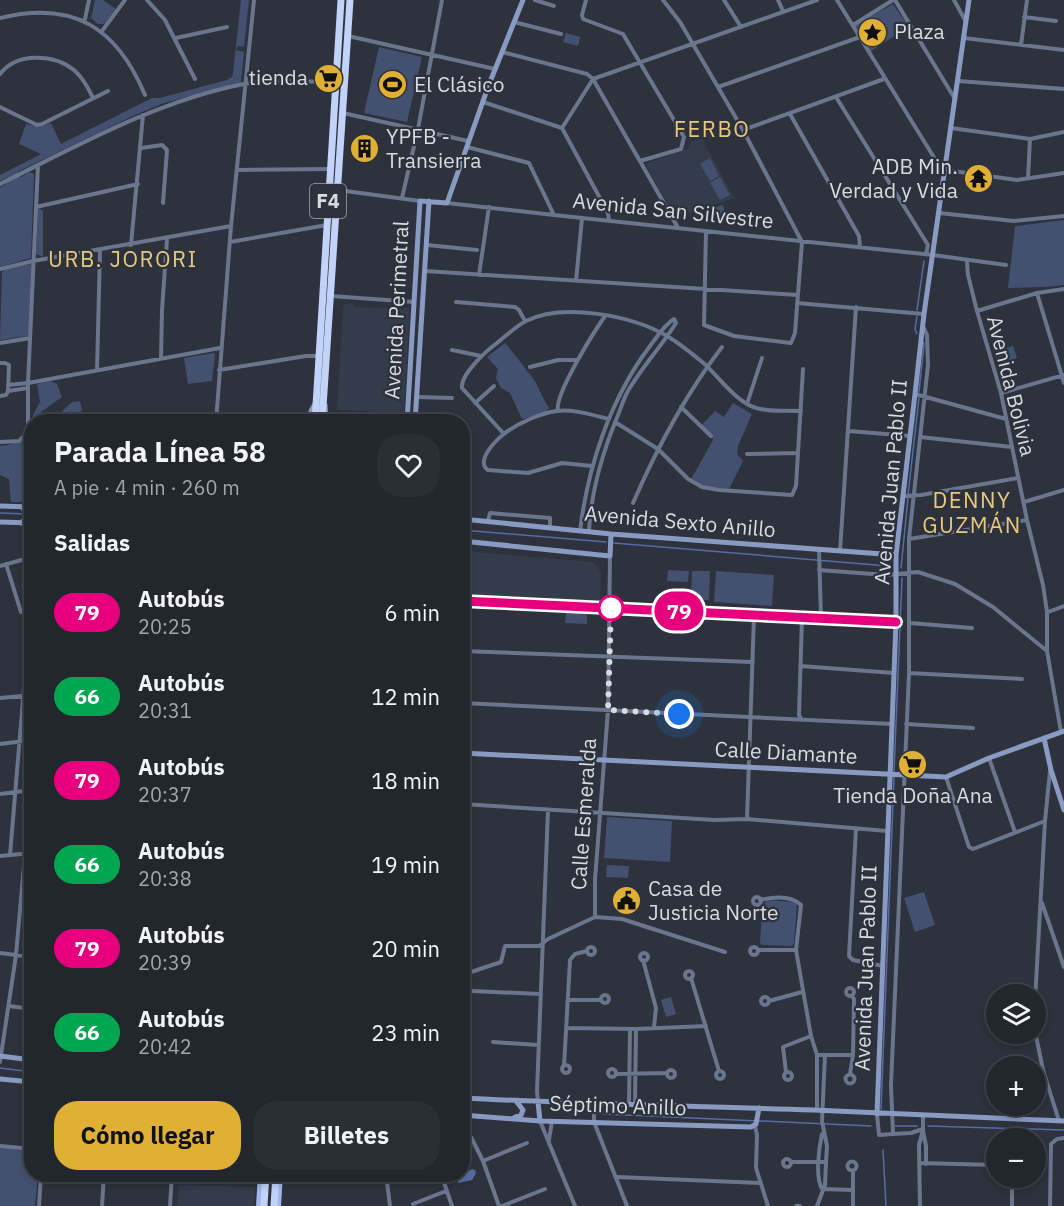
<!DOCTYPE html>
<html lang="es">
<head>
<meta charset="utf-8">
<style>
  :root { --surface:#22262d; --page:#2a2e35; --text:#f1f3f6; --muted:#a2a5aa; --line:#3f4349; --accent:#dfb034 }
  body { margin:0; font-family:"IBM Plex Sans",sans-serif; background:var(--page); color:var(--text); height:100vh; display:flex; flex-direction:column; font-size:22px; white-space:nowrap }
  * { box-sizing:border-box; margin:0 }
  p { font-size:20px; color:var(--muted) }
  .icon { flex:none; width:33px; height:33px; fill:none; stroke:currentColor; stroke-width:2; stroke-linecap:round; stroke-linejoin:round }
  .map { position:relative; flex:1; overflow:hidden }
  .panel { position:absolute; left:24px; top:414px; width:446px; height:768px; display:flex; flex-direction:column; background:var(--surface); border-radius:24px; box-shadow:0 3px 9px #0003,0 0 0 2px var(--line) }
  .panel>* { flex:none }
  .badge { padding:0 12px; border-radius:20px; font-size:21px; line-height:39px }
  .buttons { position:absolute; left:986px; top:984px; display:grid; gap:12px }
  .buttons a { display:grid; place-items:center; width:60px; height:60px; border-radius:50%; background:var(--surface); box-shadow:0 3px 9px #0003,0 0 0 2px var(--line); font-size:30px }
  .you { position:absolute; width:30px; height:30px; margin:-15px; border:4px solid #fff; border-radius:50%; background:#1a73e8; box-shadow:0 0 0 9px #1a73e833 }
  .map>.badge { position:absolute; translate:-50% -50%; box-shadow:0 0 0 3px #fff }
  h2 { padding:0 30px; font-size:22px; line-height:54px }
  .round { display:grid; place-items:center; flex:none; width:63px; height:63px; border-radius:24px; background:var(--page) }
  .summary { display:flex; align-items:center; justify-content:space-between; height:102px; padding:0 30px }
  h1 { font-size:28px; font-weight:700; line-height:45px }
  .cta { display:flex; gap:12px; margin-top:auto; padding:12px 30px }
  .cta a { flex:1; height:69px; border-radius:24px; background:var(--accent); color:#111; font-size:24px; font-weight:700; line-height:69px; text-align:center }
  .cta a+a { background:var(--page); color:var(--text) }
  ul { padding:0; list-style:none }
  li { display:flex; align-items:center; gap:18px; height:84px; padding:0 30px }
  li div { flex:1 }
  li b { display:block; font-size:22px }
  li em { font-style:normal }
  li .badge { min-width:66px; font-weight:700; text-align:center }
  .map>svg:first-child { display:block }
</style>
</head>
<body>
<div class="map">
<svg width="1064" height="1206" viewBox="0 0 1064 1206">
  <rect width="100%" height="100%" fill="#2d323c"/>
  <path fill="#343b4b" d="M 702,138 L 734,198 L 675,218 L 645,164 L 688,149 L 691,142 Z
    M 346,304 L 354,304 L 354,307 L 393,308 L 394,306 L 407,307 L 410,309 L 404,413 L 337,410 L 343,307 Z
    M 462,548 L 476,552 L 593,562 L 601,572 L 600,603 L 462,597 Z
    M 179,1185 L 255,1187 L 254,1206 L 177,1206 Z"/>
  <path fill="#435070" d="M 95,0 L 103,0 L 116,9 L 104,24 L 98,24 L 91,18 Z
    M 241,0 L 249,0 L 244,47 L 238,46 L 236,50 L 244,52 L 241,83 L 164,103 L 133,116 L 17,172 L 21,177 L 30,172 L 34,174 L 31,258 L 0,267 L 0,187 L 6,184 L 8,177 L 0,181 L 0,175 L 41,154 L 19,144 L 26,124 L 39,127 L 51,123 L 61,144 L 152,98 L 160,98 L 227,80 L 232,77 L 233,73 Z
    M 893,4 L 909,27 L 871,51 L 855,25 Z
    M 566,33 L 580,37 L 578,46 L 563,42 Z
    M 379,47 L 422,57 L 407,122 L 364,113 Z
    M 710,158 L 719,176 L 710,181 L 700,164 Z
    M 720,177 L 730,195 L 720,200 L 710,183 Z
    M 723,205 L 726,217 L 707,222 L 704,210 Z
    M 38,209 L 43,210 L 43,257 L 36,254 Z
    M 1064,220 L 1064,285 L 1046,287 L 1008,288 L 1015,226 Z
    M 31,264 L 33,265 L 30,334 L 27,336 L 0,340 L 2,272 L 5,269 Z
    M 505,343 C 515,354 523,366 532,377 C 539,386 542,398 549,408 L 545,413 L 522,419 L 510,393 L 501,388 L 496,378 L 498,369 L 487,357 Z
    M 1013,346 L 1017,358 L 999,363 L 996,351 Z
    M 213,353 L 215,354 L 212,381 L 188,384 L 184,358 Z
    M 50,381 L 57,384 L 62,397 L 41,412 L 42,421 L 33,421 L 33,415 L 40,402 L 37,384 Z
    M 80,401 L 82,410 C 75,421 64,422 52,421 L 72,402 Z
    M 733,403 L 752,414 L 738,446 L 737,454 L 743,461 L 729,489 L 712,488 L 690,481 L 713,440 C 712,431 707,432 700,427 L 715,411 L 724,417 Z
    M 210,414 L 210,421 L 163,421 Z
    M 31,426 L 31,502 L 11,502 L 9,479 L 0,475 L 0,446 C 16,444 24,441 31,426 Z
    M 668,570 L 689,571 L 688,582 L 667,581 Z
    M 692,571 L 710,571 L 709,600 L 691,599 Z
    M 716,571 L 774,575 L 772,606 L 714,602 Z
    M 566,611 L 587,611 L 587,624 L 565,623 Z
    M 607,817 L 672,821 L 670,862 L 604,858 Z
    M 607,865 L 629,866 L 628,878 L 606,877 Z
    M 924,892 L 935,925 L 915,932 L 904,898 Z
    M 767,900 L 795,902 L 797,905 L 794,943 L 792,946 L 762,945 L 760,943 L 762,907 Z
    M 671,997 L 676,1014 L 666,1017 L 661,1000 Z
    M 0,1148 L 31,1151 L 32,1174 L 38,1175 L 35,1206 L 0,1206 Z"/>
  <path fill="#566ca4" d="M 472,1169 L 475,1170 L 476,1173 L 472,1180 L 458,1183 L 459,1176 Z"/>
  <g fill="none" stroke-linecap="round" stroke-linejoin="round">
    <path stroke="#566ca4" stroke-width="1.5" d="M 917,310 L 924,261
      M 917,316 L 915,329 L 917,334
      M 919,392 L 924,344 L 922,341
      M 908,495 L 919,398
      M 0,513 L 25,514
      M 462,530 L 606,542
      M 614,543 L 888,566
      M 901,568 L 908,498
      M 894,772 L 902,578
      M 0,1068 L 32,1072
      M 881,1109 L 894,777
      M 604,1114 L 871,1126
      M 895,1126 L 917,1126
      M 928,1126 L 1064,1130
      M 883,1150 L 886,1206"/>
    <path stroke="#6a758e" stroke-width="4" d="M 147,0 L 165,20 L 195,79
      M 535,0 L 554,6
      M 586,0 L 582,15 L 583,19 L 623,34 L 684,137 L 681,149 L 640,161
      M 663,0 L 680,22 L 743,130 L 802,242 L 795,333 L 791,343 L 734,336 L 704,325 L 706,231
      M 724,0 L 741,27
      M 778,0 L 783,11
      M 837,0 L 938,164 L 945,170 L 1017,180 L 1064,173
      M 895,0 L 955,99
      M 954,0 L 965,20
      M 1024,17 L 1056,21
      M 0,18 C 74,0 117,28 145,95
      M 85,19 L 89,0
      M 514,22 L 561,34
      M 853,25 L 893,0
      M 102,31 L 125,0
      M 348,36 L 495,69
      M 176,38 L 227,27
      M 964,38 L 1064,50
      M 1021,45 L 1027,0
      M 502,52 L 587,74 L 593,79 L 677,226
      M 0,74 C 17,52 54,54 74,70 C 83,78 88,87 93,98
      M 958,81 L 1064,89
      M 718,87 L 860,37
      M 836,97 L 928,245 L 926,254
      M 483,102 L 562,128 L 608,213 L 609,221
      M 0,107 L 37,125 L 42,124 L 108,91
      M 343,113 L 468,141
      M 790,114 L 859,236 L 860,247
      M 562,128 L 593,79 L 817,0
      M 951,128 L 1030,139 L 1064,132
      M 743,130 L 884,79
      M 467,147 L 529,163 L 554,215
      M 141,148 L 162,145 L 167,150 L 163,203
      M 38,165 L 28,383 L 220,348
      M 237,170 L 330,169
      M 1028,178 L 1030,139
      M 0,184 C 79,145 157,101 244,84 C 272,79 307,82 335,82
      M 338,190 L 420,201
      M 402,198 L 418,129 L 442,0
      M 447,203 L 554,215 L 933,255 L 1006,265
      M 36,207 L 138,184
      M 939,213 L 1014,221 L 1064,216
      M 230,242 L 327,225
      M 131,245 L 143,115
      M 427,245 L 477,250
      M 967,261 L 968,275 L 977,311 L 1001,393 L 1027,520 L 1043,585 L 1047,612 L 1047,651 L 1061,732
      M 0,269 L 33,261 L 231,226
      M 425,271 L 798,295
      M 479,275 L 489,207
      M 576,281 L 582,218
      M 1037,293 L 1064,383
      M 331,296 L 414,302
      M 456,302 L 515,307 L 519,310 L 525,321
      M 797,303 L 924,314
      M 977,311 L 1037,293 L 1064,289
      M 0,343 L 30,338
      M 452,350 L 481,356
      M 161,358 L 162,310 L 167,239
      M 0,363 L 5,363 L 9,365 L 8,391
      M 530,367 L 558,360 L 578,360
      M 97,370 L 100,251
      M 219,370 L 306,356 L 318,356
      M 1001,393 L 1064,375
      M 915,394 L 1006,419
      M 0,396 L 6,395 L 8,391 L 28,388
      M 417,397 L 452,398
      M 475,403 L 494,386
      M 747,404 L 762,358
      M 681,407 L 711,436
      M 558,411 C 554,395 594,332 605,316
      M 216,422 L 231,226 L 254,0
      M 615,422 L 658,449 L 688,479 L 702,487 L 719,490 L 792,495 L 796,486 L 803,369
      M 849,431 L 910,436
      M 504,434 L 462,388 C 460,375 486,351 497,343 C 506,336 516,326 526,321 C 563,302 633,316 667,336 C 679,343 690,352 701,361 C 717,374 729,394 747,404 C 762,413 784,410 801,411
      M 920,437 L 1012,447
      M 0,442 L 19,441 L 28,432 L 28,383 L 8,385
      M 747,454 L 798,453
      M 592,466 L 562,463 L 528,473 L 488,470 C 475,461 496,440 505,433 C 519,423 540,413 557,411 C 574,409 592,415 609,419
      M 903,496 L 921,495 L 1018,478
      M 1024,502 L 1064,490
      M 633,503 C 657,448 685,395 722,347
      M 488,521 L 490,513 L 550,518 L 550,528
      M 580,531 C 588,466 610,399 650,346 C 657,337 664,325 674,319 L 676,323 C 661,347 642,367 628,391 C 623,400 620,411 616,420 C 601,457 591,492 589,531
      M 909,539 L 1027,520
      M 819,550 L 821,618
      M 840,551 L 856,307
      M 6,564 L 21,612 L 32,613
      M 0,566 L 32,557
      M 819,570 L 886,575 L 918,572 L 955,584 L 993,607 L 1047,651
      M 462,601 L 896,622
      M 1048,612 L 1064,606
      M 910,623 L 972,628
      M 462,651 L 752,662
      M 800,666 L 894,673
      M 909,673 L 1022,679
      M 0,698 L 32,695
      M 462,703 L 892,724
      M 801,719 L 799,715 L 802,618
      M 906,724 L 973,728
      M 0,744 L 32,740
      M 989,758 L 1015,832
      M 946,777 L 969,847 L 973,849 L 1045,821
      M 0,794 L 32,790
      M 462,804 L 714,820 L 747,819 L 887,831
      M 747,819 L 754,616
      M 856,829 L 849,956 L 853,960 L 883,966
      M 10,855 L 25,676
      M 0,856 L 32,853
      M753 901a4 4 0 1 1 8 0a4 4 0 1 1-8 0Z
      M 760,900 C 773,897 791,895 801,905 L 796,950 L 811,1036 L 817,1055 L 817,1110
      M 1042,903 L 1064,967
      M 595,917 L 595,880 L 608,710 L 610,556
      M587 951a4 4 0 1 1 8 0a4 4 0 1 1-8 0Z
      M750 951a4 4 0 1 1 8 0a4 4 0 1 1-8 0Z
      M 758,950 L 796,950
      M 0,953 L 32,957
      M640 957a4 4 0 1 1 8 0a4 4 0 1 1-8 0Z
      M 643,960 L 656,1008 L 654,1027
      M685 975a4 4 0 1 1 8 0a4 4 0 1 1-8 0Z
      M 462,975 L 501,962 L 505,946 L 539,946 L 548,939 L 595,917 L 622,919 L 725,952
      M 691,978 L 719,1071
      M846 992a4 4 0 1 1 8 0a4 4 0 1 1-8 0Z
      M 472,991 L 540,994
      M601 999a4 4 0 1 1 8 0a4 4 0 1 1-8 0Z
      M761 1001a4 4 0 1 1 8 0a4 4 0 1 1-8 0Z
      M 568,1000 L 601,1000
      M 769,1001 L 802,992
      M 1035,1001 L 1045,821 L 1050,771
      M 9,1006 L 32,1009
      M 567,1028 L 636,1029 L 706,1026
      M 1035,1031 L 1043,1070 L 1059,1121
      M 493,1042 L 538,1045
      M 817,1055 L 853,1055
      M 0,1062 L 16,955 L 25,854
      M562 1069a4 4 0 1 1 8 0a4 4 0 1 1-8 0Z
      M 564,1066 L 570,960 L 575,954 L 587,951
      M608 1073a4 4 0 1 1 8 0a4 4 0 1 1-8 0Z
      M667 1074a4 4 0 1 1 8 0a4 4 0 1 1-8 0Z
      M716 1075a4 4 0 1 1 8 0a4 4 0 1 1-8 0Z
      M 786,1072 L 783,1047 L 811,1036
      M784 1076a4 4 0 1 1 8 0a4 4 0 1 1-8 0Z
      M 616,1074 L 667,1073
      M 850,1074 L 853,1055 L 854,999 L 852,996
      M845.5 1079a4.5 4.5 0 1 1 9 0a4.5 4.5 0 1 1-9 0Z
      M 538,1102 L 537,1091 L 548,810
      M 594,1103 L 594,1122 L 627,1206
      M 629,1103 L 630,1029
      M 635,1103 L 636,1029
      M 877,1114 L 879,1135 L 893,1134
      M 540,1121 L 575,1206
      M 755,1126 L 757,1135 L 756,1168 L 768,1206
      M 923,1129 L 911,1133 L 893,1134 L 891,1085 L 909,673 L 909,539 L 928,365 L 927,335 L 923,326
      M 923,1131 L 926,1146 L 926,1164
      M 462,1133 L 471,1137 L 483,1161 L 499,1206
      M 549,1140 L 552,1121
      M 0,1146 L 32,1149
      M783 1163a4 4 0 1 1 8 0a4 4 0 1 1-8 0Z
      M 483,1161 L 527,1143
      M847.5 1166a4.5 4.5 0 1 1 9 0a4.5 4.5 0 1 1-9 0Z
      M 791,1162 L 826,1162
      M 919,1163 L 996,1165
      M 853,1171 L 853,1206
      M 386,1174 L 390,1206
      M 441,1174 L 452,1206
      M 617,1177 L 760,1183
      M 822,1189 C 815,1177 819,1147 822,1134
      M 823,1189 L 853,1190
      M 413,1204 L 446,1191
      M 39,1206 L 41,1174
      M 102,1206 L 104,1174
      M 170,1206 L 172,1174
      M 502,1206 L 545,1189
      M 796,1206 L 800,1206
      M 817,1206 L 825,1185 L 826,1162 L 827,1146 L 822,1121 L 825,1055
      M 920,1206 L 919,1145 L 923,1130 L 923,1115
      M 1012,1206 L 1012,1178
      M 1050,1206 L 1051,1144 L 1057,1139 L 1064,1138"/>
    <path stroke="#899ac3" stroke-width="5" d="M 325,405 L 326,422
      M 311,422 L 311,411 L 315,404
      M 407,422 L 420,201 L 447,203 L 488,87 L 523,0
      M 415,422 L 429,201
      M 0,506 L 32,507
      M 32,510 L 30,518 L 32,520
      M 462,519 L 611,534 L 896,555
      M 0,522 L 32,523
      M 21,523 L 26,518 L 26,512 L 22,507
      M 462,541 L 610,556 L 611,534
      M 1044,738 L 1051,770 L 1064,810
      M 462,753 L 946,777 L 989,758 L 1064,731
      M 0,1056 L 32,1060
      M 0,1079 L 32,1082
      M 462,1098 C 579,1104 696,1106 813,1110 C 897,1113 980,1118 1064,1121
      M 538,1102 L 540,1121
      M 877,1114 L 896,622 L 896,555 L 915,394 L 924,314 L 969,0
      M 462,1115 L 540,1121 L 751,1127 L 756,1124 L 759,1108
      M 515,1117 L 521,1115 L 523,1110 L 516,1101"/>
    <path stroke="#a1b7eb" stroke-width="6" d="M 259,1206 L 261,1174
      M 278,1206 L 280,1174"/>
    <path stroke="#c2d2f8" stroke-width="7" d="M 315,422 L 341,0
      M 322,422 L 350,0
      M 264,1206 L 266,1174
      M 274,1206 L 276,1174"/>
  </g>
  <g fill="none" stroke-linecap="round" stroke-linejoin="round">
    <defs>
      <path id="line" d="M 462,601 L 896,622"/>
    </defs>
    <use href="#line" stroke="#fff" stroke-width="14"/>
    <use href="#line" stroke="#e6007e" stroke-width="9"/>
    <path stroke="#d8dbe2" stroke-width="6" stroke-dasharray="0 10.8" d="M 611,608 L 608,710 L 679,714"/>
  </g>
  <defs>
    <symbol id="sight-disc" viewBox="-11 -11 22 22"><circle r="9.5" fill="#dfb034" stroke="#2d323c"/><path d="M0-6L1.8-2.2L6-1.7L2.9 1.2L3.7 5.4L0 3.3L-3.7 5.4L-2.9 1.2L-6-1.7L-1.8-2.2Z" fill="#111"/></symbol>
    <symbol id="supermarket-disc" viewBox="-11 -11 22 22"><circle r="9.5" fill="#dfb034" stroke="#2d323c"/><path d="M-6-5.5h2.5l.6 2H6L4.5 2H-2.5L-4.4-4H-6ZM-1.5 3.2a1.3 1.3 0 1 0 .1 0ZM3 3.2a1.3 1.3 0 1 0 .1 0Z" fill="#111"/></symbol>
    <symbol id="stadium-disc" viewBox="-11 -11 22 22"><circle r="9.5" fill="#dfb034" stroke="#2d323c"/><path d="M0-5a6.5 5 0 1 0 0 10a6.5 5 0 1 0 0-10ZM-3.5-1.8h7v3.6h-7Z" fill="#111"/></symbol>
    <symbol id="building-disc" viewBox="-11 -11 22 22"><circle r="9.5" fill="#dfb034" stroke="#2d323c"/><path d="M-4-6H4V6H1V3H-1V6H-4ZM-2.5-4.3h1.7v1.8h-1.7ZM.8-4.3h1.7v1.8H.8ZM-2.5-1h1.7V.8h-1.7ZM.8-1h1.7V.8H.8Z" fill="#111"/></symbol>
    <symbol id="temple-disc" viewBox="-11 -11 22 22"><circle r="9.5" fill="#dfb034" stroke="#2d323c"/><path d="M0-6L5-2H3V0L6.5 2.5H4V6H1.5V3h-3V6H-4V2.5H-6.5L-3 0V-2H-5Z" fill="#111"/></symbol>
    <symbol id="civic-disc" viewBox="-11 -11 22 22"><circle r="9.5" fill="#dfb034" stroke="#2d323c"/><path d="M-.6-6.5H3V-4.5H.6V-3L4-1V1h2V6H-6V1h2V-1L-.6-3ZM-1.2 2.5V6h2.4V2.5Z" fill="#111"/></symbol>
  </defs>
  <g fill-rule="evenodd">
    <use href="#sight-disc" x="856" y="16" width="33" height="33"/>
    <use href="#supermarket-disc" x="312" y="62" width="33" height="33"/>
    <use href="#stadium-disc" x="376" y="68" width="33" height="33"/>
    <use href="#building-disc" x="348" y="132" width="33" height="33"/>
    <use href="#temple-disc" x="962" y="162" width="33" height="33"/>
    <use href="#supermarket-disc" x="896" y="748" width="33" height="33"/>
    <use href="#civic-disc" x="610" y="884" width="33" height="33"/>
  </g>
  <circle fill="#fff" stroke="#e6007e" stroke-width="3" cx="611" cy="608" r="12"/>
  <g text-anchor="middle" stroke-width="4.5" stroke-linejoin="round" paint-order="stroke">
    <rect fill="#2d323c" stroke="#a5a8b0" stroke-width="1.5" x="310" y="184" width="36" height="34" rx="4.5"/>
    <g font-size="20" font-weight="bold" fill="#d8dbe2">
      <text x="328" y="208">F4</text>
    </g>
    <g font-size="21" fill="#d8dbe2" stroke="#2d323c" text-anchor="start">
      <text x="894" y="39">Plaza</text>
      <text x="308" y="85" text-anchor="end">tienda</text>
      <text x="414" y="92">El Clásico</text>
      <text x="386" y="144">YPFB -<tspan x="386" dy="24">Transierra</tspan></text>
      <text x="958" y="174" text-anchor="end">ADB Min.<tspan x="958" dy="24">Verdad y Vida</tspan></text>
      <text x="913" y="803" text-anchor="middle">Tienda Doña Ana</text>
      <text x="648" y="896">Casa de<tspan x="648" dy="24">Justicia Norte</tspan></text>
    </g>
    <g font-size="21" fill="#d8dbe2" stroke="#2d323c">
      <text transform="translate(673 211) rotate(6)" y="7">Avenida San Silvestre</text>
      <text transform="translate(397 310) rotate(-87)" y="7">Avenida Perimetral</text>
      <text transform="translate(1011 386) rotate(76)" y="7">Avenida Bolivia</text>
      <text transform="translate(891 482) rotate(-85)" y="7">Avenida Juan Pablo II</text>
      <text transform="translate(680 522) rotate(5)" y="7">Avenida Sexto Anillo</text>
      <text transform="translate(786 753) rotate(3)" y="7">Calle Diamante</text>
      <text transform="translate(584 814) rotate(-86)" y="7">Calle Esmeralda</text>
      <text transform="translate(866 968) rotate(-88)" y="7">Avenida Juan Pablo II</text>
      <text transform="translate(618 1106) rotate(2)" y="7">Séptimo Anillo</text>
    </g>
    <g font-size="22" letter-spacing="1.5" fill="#e8c87e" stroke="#2d323c">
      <text x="712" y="137">FERBO</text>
      <text x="123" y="267">URB. JORORI</text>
      <text x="972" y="508">DENNY<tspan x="972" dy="25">GUZMÁN</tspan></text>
    </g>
  </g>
</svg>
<div class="buttons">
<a><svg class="icon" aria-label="layers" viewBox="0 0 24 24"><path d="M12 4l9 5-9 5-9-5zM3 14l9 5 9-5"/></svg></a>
<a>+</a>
<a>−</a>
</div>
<div class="you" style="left:679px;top:714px"></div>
<b class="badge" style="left:679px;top:611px;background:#e6007e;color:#fff">79</b>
<section class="panel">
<div class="summary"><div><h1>Parada Línea 58</h1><p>A pie · 4 min · 260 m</p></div><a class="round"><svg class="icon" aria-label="heart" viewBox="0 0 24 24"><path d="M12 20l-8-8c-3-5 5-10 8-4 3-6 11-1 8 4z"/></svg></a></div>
<h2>Salidas</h2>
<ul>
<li><span class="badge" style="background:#e6007e;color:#fff">79</span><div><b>Autobús</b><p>20:25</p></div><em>6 min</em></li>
<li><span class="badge" style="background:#00a651;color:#fff">66</span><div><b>Autobús</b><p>20:31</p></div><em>12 min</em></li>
<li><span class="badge" style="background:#e6007e;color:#fff">79</span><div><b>Autobús</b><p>20:37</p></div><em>18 min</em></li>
<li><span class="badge" style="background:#00a651;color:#fff">66</span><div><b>Autobús</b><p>20:38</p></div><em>19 min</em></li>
<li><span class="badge" style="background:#e6007e;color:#fff">79</span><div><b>Autobús</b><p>20:39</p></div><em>20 min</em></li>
<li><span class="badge" style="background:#00a651;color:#fff">66</span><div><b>Autobús</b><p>20:42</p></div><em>23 min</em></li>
</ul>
<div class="cta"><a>Cómo llegar</a><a>Billetes</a></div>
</section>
</div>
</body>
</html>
